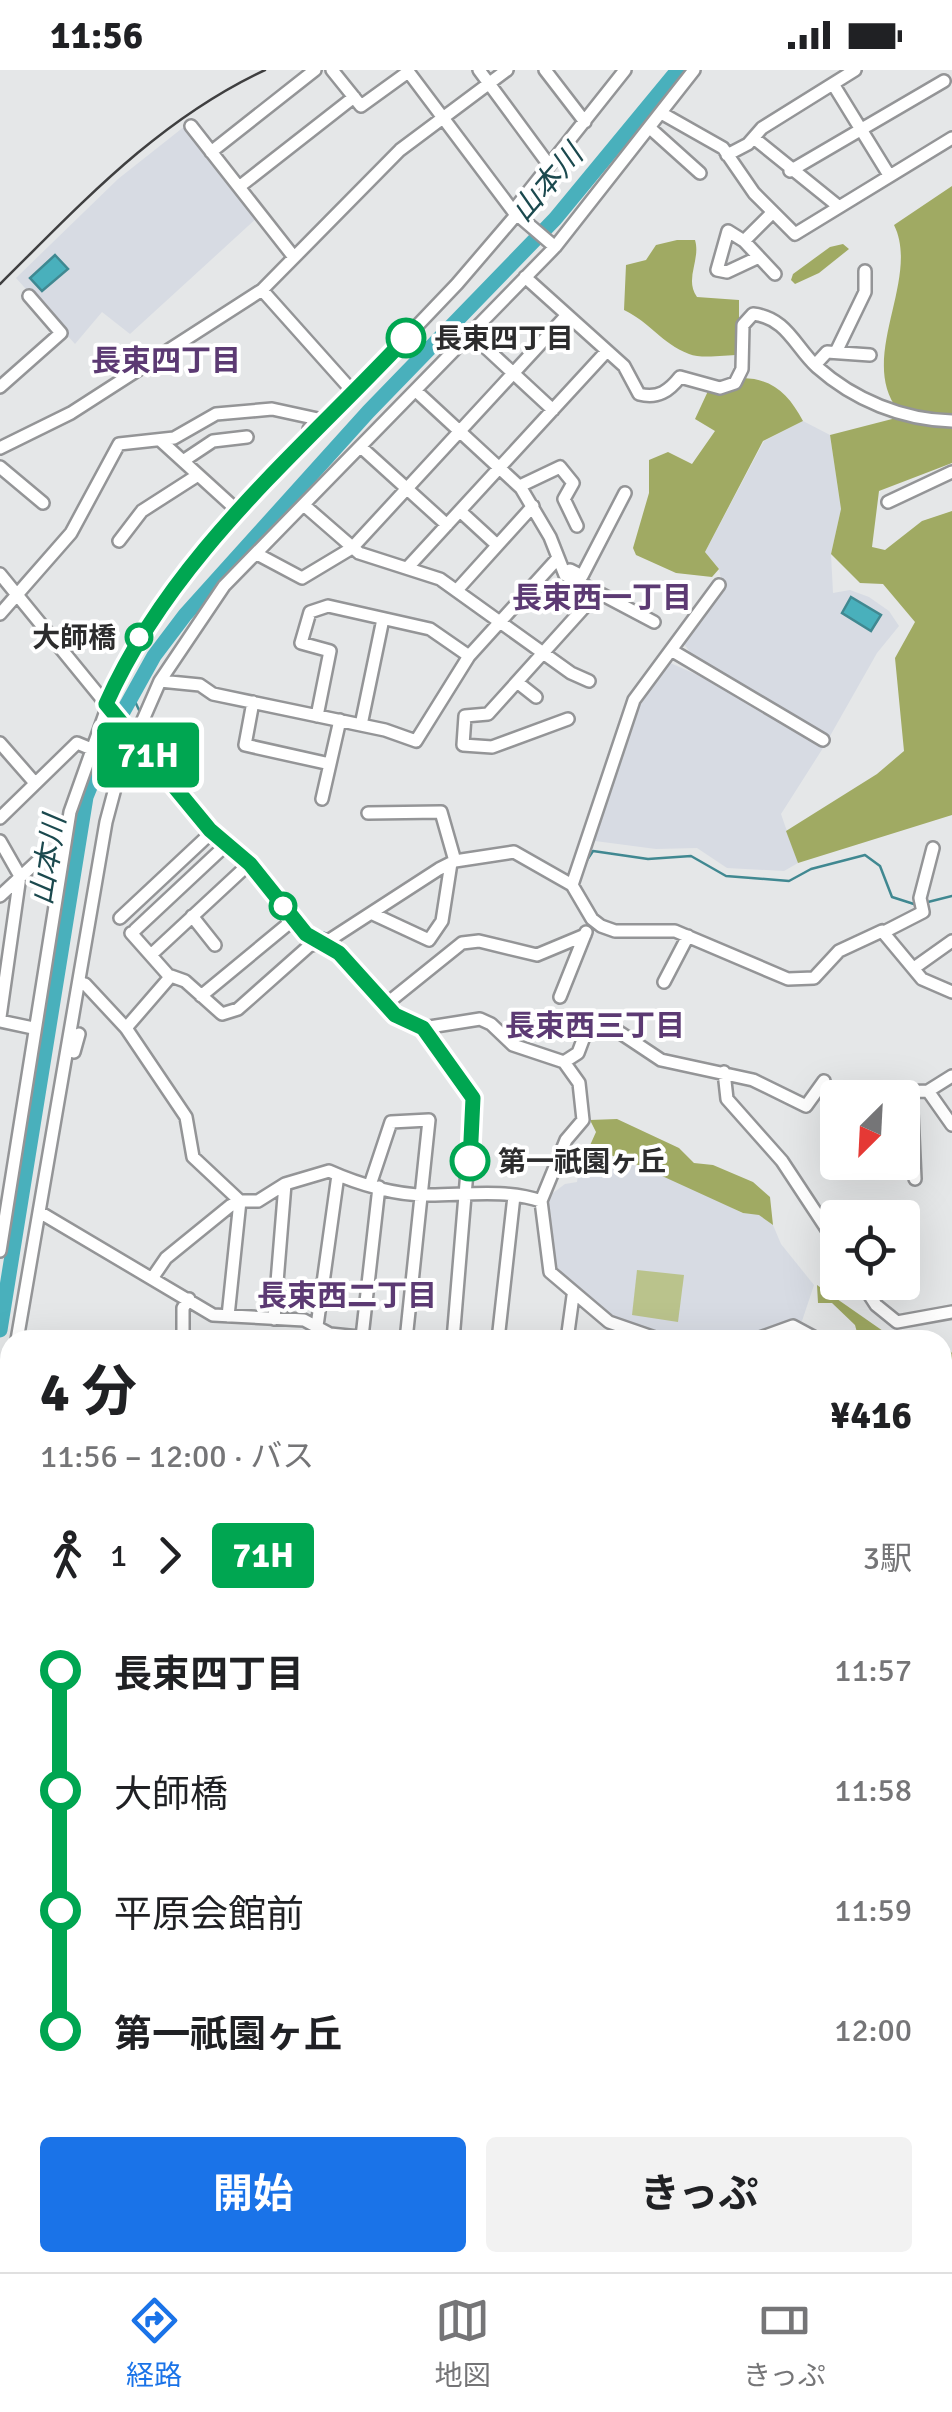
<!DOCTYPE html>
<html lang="ja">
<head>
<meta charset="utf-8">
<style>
  :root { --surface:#fff; --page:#f2f2f2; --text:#202124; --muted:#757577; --line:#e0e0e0; --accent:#1a73e8 }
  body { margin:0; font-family:Signika,"Noto Sans JP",sans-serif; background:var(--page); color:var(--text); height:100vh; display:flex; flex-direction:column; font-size:38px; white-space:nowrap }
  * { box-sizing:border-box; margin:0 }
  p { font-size:32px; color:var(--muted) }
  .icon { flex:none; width:55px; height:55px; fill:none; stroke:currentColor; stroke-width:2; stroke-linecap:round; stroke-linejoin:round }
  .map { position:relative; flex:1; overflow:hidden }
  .details { position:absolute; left:0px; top:1260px; width:952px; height:942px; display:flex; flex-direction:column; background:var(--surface); border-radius:30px 30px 0 0; box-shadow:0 10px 40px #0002 }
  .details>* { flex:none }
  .badge { padding:0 20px; border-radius:8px; font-size:35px; line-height:65px }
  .needle { width:65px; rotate:204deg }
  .tools { position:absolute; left:820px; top:1010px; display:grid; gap:20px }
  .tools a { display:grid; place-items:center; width:100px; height:100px; border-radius:10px; background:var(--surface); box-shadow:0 10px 40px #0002; font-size:50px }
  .map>.badge { position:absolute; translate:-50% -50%; box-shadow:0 0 0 5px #fff }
  .legs { display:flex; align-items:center; gap:15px; height:110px; padding:0 40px; font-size:32px }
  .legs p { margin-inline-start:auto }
  .overview { display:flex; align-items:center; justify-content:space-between; height:170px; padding:0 40px }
  h1 { font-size:55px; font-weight:700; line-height:75px }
  .action { display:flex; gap:20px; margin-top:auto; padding:20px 40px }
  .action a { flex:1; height:115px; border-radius:10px; background:var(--accent); color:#fff; font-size:40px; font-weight:700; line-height:115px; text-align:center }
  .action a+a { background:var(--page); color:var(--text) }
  ul { padding:0 40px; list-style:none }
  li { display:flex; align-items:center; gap:35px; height:120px; font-size:38px }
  li i { display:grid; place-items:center; width:15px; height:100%; margin:0 12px; background:currentColor }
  li i::after { content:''; width:25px; height:25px; margin:-12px; border:8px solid; border-radius:50%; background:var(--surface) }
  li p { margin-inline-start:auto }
  li:first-child i { background:linear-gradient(#0000 50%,currentColor 0) }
  li:last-child i { background:linear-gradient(currentColor 50%,#0000 0) }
  .status { display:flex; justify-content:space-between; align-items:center; height:70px; padding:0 50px; background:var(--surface); direction:ltr }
  .status svg { height:28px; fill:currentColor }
  .tabs { display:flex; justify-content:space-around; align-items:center; height:140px; border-top:2px solid var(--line); background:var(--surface); font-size:28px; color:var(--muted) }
  .tabs a { display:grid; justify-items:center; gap:5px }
  .tabs .selected { color:var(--accent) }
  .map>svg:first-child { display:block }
</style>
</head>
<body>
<div class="status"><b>11:56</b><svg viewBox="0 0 49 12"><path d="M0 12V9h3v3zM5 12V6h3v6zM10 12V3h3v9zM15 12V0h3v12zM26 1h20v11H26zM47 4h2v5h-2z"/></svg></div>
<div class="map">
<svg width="952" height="2202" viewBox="0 0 952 2202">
  <rect width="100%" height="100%" fill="#e5e7e8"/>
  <path fill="#d7dbe3" d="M 185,56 L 258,147 L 130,264 L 102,242 L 75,274 L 16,208 L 118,109 Z
    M 803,351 L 830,365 L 841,439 L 831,484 L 833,523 L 850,520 L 869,527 L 889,541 L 899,556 L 877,583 L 830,666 L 762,630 L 692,585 L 684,574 L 684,567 L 722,514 L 719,499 L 705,482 L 764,371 Z
    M 668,592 L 741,624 L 816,668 L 814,673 L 823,678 L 781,744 L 798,793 L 784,801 L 727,798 L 697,778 L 656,779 L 595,771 L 606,721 L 636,631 Z
    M 591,1080 L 693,1117 L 742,1143 L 759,1144 L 773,1155 L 781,1174 L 814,1215 L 802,1251 L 785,1251 L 742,1270 L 675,1270 L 613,1246 L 578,1222 L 553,1194 L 545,1129 L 565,1114 L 577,1112 L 579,1097 Z"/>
  <path fill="#bac38c" d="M 637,1200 L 684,1205 L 678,1252 L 632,1245 Z"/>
  <path fill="#a0aa63" d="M 952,116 L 952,347 L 898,340 C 857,288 921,209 894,155 Z
    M 677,170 L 695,170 C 701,190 684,209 697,227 L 739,230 L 739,285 C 725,285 701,289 689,284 C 661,273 651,253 624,240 L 626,195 L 646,190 L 656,175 Z
    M 843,174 L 849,179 L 819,203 L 795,214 L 791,210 L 793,204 L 830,177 Z
    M 743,308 C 774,309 789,325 803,351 L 763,371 L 705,482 L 719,499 L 712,507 L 676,503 L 636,485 L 633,478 L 649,423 L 649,390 L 668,382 L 692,394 L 715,361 L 695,349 L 708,321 L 726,323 Z
    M 896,348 L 952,355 L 952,393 L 879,421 L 872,477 L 885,480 L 922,451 L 952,441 L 952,745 L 798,793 L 786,761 L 877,704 L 904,681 L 895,588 L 915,552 L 883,514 L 860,513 L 831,484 L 841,439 L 830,365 Z
    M 617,1049 L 679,1078 L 694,1093 L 713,1095 L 753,1112 L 770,1127 L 773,1155 L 759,1145 L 743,1143 L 638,1095 L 602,1082 L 587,1082 L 596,1062 L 590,1050 Z
    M 817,1215 L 883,1261 L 900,1261 L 903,1267 L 859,1270 L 855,1255 L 832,1233 L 818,1233 Z
    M 943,1275 L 952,1283 L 952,1355 L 943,1344 Z"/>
  <path fill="#49b0bc" stroke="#408891" stroke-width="2.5" d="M 55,185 L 68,199 L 42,221 L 30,208 Z
    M 851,527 L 881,545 L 871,561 L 842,543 Z"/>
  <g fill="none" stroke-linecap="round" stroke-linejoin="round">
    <path stroke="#408891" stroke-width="2.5" d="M 132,625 L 139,640
      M 184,721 L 211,753 L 253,789
      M 587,790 L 593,781 L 648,789 L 691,786 L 726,806 L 789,811 L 811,799 L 865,785 L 880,796 L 892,827 L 917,835
      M 924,833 L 952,826
      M 308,858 L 328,864
      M 930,2202 L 952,2193"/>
    <path stroke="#49b0bc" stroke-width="15" d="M 0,1260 L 86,727 L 114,658 L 154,586 L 185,545 L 368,342 L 555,149 L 678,0
      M 0,1420 L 10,1440
      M 0,1965 L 10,1978
      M 164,2192 L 165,2202
      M 736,2192 L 740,2202"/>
    <defs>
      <path id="minor" d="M 332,0 L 361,36 L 408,2
        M 407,0 L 513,141 L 555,177
        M 479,0 L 549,95
        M 545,0 L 585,52
        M 833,14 L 889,105
        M 663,44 L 723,78 L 754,123 L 795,164 L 952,68
        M 191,56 L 293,186
        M 651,59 L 700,103
        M 755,69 L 838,136
        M 211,82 L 315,0
        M 727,85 L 748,74 L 762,58 L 855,0
        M 790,101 L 944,11
        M 239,117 L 354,27
        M 513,141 L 625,0
        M 744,171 L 773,142
        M 759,187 L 727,202 L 717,200 L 728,161 L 744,171 L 775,204
        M 525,207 L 624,296 L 639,324 C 658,329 669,321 680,307 L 720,318 L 735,313 L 742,299 L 743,255 L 753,244 C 787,248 795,277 817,297 C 854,330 903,350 952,351
        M 262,220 L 354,323
        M 471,264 L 553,340
        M 836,282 L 865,222 L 865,201
        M 815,295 L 827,282 L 870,285
        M 0,317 L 61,263 L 29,226
        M 416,321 L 521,418 L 550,467 L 565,505 L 654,552
        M 161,371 L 239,442
        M 0,378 L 71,343 L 262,220 L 400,80 L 507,0
        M 362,378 L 447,455
        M 183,391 L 213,371 L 247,367
        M 0,397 L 43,433
        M 520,416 L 560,397 L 573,413 L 564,429 L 577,456
        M 888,432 L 952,402
        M 305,436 L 359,483 L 440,509 L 571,603 L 589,611
        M 460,441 L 497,475
        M 119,471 L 142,441 L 198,405
        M 257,484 L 302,508 L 352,478 L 566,246
        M 409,496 L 605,283
        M 570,500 L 582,506 L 625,423
        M 0,504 L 209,760 L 250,793 L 306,865 L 339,883 L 395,945 L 423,958 L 473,1029 L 453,1270
        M 457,520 L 533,436
        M 0,544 L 71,463 L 119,374 L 174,368 L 216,344 L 272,339 L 318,349 L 309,359
        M 671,580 L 823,670
        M 160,611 L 200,615 L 213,624 L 385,660 L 416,671 L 469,586 L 558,488
        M 517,612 L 536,627
        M 253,632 L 245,675 L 330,694
        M 317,646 L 330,581 L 301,573 L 310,542 L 328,536 L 430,559 L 469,586
        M 568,649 L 492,677 L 463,675 L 465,646 L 488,644 L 598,522
        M 361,655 L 383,549
        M 0,673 L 35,713
        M 322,729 L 340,650
        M 368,743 L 441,742 L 455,791
        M 0,748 L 77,673 L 89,678
        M 0,771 L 20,806 L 0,947
        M 572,815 L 634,630 L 719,515
        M 0,826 L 43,786 L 61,790
        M 373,844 L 429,870 L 442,851 L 451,793
        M 192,846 L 215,875
        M 120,848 L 212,762
        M 135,860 L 227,774
        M 884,862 L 923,842 L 920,828 L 933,778
        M 131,863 L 170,907
        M 153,883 L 250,793
        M 914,898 L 952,871
        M 664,912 L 688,866
        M 85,914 L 126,958 L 186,1047 L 193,1087 L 240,1131 L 228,1246
        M 201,926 L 293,850
        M 560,927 L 586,862
        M 385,935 L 462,873 L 479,871 L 537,885 L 585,865
        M 0,951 L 33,958
        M 126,958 L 171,906 L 185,911 L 222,944 L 238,939 L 309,876 L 331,869 L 439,799 L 455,791 L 514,782 L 572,815 L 592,849 L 601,856 L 615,861 L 675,861 L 788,909 L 814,908 L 839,881 L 882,861 L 922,909 L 952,922
        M 423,958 L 480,949 L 491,954 L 513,975 L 564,992 L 578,983 L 587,959 L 604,952 L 661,990 L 753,1010 L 806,1036 L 824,1011
        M 74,982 L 79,964
        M 724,1002 L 727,1029 L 782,1091 L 838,1176
        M 928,1021 L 952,1055
        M 911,1022 L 915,1109
        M 889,1028 L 896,1022 L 928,1021 L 952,1006
        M 370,1115 L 391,1052 L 429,1050 L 406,1270
        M 541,1131 L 566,1070 L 583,1050 L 579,1013 L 564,992
        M 41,1143 L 213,1245 L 304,1250 L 330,1264 L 388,1270
        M 0,1181 L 70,742 L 117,610 L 145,556 L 207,476 L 457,214 L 517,144
        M 153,1207 L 166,1188 L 230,1136 L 240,1131 L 258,1131 L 285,1114 L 329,1101 C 358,1114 397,1126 430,1125 C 466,1125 506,1119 541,1131 L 550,1202 L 609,1252 L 661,1270
        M 861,1212 L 876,1235 L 897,1252 L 952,1242
        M 274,1249 L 285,1114
        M 317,1256 L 338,1105
        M 362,1267 L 379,1117
        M 17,1270 L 106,752 L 118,707 L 160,611 L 224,516 L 555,177 L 694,0
        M 183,1270 L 183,1238 L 189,1229
        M 498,1270 L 514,1126
        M 567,1270 L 573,1226
        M 754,1270 L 793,1256 L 819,1270
        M 942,1362 L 952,1382
        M 0,1377 L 10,1320
        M 0,1384 L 10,1428
        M 942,1404 L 952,1408
        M 0,1450 L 10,1462
        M 942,1519 L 952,1498
        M 0,1557 L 10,1560
        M 942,1574 L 948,1577 L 942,1628
        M 0,1620 L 10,1627
        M 942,1685 L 952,1678
        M 942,1761 L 952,1735
        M 0,1814 L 10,1802
        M 942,1834 L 952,1840
        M 0,1948 L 10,1960
        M 942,1975 L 952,1994
        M 942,2075 L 952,2082
        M 942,2149 L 952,2152
        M 952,2164 L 952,2167
        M 0,2183 L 17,2202
        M 942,2184 L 952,2183
        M 173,2192 L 180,2202
        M 417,2192 L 440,2202
        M 548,2192 L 559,2202
        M 700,2192 L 707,2202
        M 905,2198 L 910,2192
        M 361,2202 L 370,2192
        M 465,2202 L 505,2192
        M 520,2202 L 522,2192
        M 797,2202 L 801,2192"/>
    </defs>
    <use href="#minor" stroke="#949597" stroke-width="16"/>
    <use href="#minor" stroke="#fff" stroke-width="11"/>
    <path stroke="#3f3f40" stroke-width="2.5" d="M 0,214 C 83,132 158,50 265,0"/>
  </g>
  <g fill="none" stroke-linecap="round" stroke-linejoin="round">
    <defs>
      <path id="line-1" d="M 406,268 C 298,383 171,487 106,634 L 210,760 L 250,794 L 306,864 L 339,883 L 395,945 L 423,958 L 473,1028 L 470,1091"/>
    </defs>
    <use href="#line-1" stroke="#fff" stroke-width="22"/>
    <use href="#line-1" stroke="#00a651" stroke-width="15"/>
  </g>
  <g fill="#fff" stroke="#00a651" stroke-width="5">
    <circle cx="406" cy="268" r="18"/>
    <circle cx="139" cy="567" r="12"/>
    <circle cx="283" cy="836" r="12"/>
    <circle cx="470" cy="1091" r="18"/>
  </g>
  <g text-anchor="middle" stroke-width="8" stroke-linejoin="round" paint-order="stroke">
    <g font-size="28" font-weight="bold" fill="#2c2c2d" stroke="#fff" text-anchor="start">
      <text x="434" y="278">長束四丁目</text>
      <text x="116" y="577" text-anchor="end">大師橋</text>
      <text x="498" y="1101">第一祇園ヶ丘</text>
    </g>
    <g font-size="30" font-style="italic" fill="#1b494e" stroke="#fff">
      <text transform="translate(547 113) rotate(-49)" y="10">山本川</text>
      <text transform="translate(48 790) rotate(-81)" y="10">山本川</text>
    </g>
    <g font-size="30" font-weight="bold" fill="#5c3a73" stroke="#fff">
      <text x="166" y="301">長束四丁目</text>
      <text x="602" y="538">長束西一丁目</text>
      <text x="595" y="966">長束西三丁目</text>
      <text x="347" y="1236">長束西二丁目</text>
    </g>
  </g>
</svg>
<div class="tools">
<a><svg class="needle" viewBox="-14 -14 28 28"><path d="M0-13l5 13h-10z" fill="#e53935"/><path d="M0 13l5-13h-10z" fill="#757577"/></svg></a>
<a><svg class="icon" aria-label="locate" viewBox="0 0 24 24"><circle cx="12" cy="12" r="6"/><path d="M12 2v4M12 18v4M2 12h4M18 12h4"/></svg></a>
</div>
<b class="badge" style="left:148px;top:685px;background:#00a651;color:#fff">71H</b>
<section class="details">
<div class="overview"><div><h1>4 分</h1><p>11:56 – 12:00 · バス</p></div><b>¥416</b></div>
<div class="legs"><svg class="icon" aria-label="walk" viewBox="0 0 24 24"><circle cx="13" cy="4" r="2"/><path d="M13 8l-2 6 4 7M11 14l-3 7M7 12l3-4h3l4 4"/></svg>1<svg class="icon" aria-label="forward" viewBox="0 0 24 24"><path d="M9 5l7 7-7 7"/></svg><b class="badge" style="background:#00a651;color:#fff">71H</b><p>3駅</p></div>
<ul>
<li><i style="color:#00a651"></i><b>長束四丁目</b><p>11:57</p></li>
<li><i style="color:#00a651"></i><span>大師橋</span><p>11:58</p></li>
<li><i style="color:#00a651"></i><span>平原会館前</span><p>11:59</p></li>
<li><i style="color:#00a651"></i><b>第一祇園ヶ丘</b><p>12:00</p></li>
</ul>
<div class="action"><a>開始</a><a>きっぷ</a></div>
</section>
</div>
<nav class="tabs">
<a class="selected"><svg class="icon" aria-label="directions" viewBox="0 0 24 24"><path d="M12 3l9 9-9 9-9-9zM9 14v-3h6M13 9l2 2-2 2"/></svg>経路</a>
<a><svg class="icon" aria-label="map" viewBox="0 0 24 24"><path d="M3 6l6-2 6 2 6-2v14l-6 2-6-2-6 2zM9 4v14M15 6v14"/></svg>地図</a>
<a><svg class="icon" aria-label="tickets" viewBox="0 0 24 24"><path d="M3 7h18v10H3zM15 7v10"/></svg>きっぷ</a>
</nav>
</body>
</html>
